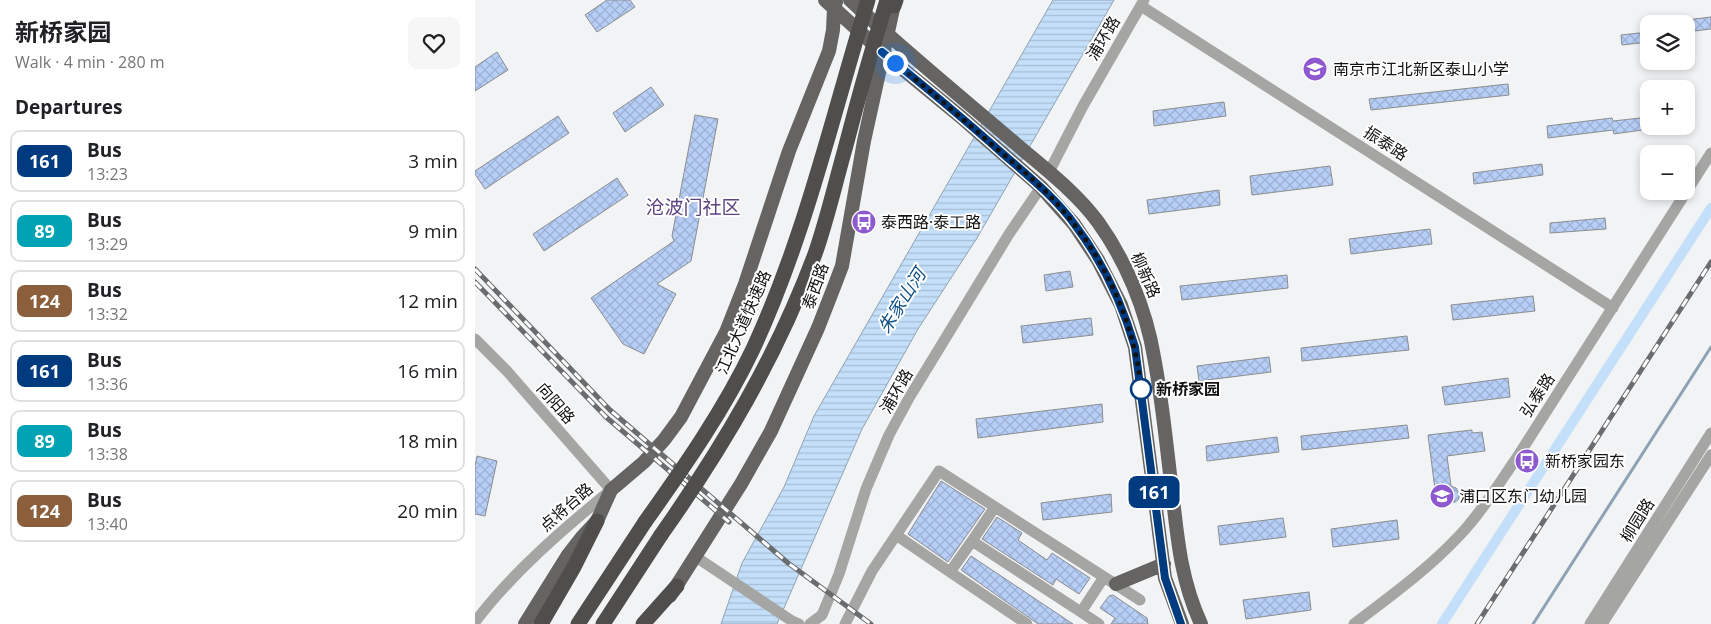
<!DOCTYPE html>
<html lang="en">
<head>
<meta charset="utf-8">
<style>
  :root { --surface:#fff; --page:#f6f6f6; --text:#202124; --muted:#757577; --line:#e0e0e0 }
  body { margin:0; font-family:"Open Sans","Noto Sans SC",sans-serif; background:var(--page); color:var(--text); height:100vh; display:flex; flex-direction:column; font-size:19px; white-space:nowrap }
  * { box-sizing:border-box; margin:0 }
  p { font-size:16px; color:var(--muted) }
  .icon { flex:none; width:28px; height:28px; fill:none; stroke:currentColor; stroke-width:2; stroke-linecap:round; stroke-linejoin:round }
  .map { position:relative; flex:1; overflow:hidden }
  .panel { display:flex; flex-direction:column; background:var(--surface); width:475px }
  .panel>* { flex:none }
  .badge { padding:0 10px; border-radius:8px; font-size:18px; line-height:32px }
  .fabs { position:absolute; left:1165px; top:15px; display:grid; gap:10px }
  .fabs a { display:grid; place-items:center; width:55px; height:55px; border-radius:10px; background:var(--surface); box-shadow:0 2px 8px #0003; font-size:25px }
  .you { position:absolute; width:25px; height:25px; margin:-12px; border:4px solid #fff; border-radius:50%; background:#1a73e8; box-shadow:0 0 0 8px #1a73e833 }
  .map>.badge { position:absolute; translate:-50% -50%; box-shadow:0 0 0 2px #fff }
  h2 { padding:0 15px; font-size:19px; line-height:45px }
  .round { display:grid; place-items:center; flex:none; width:52px; height:52px; border-radius:10px; background:var(--page) }
  .overview { display:flex; align-items:center; justify-content:space-between; height:85px; padding:0 15px }
  h1 { font-size:24px; font-weight:700; line-height:38px }
  ul { padding:0; list-style:none }
  li { display:flex; align-items:center; gap:15px; height:62px; margin:0 10px 8px; padding:0 5px; border:2px solid var(--line); border-radius:10px }
  li div { flex:1 }
  li b { display:block; font-size:19px }
  li em { font-style:normal }
  li .badge { min-width:55px; font-weight:700; text-align:center }
  main { display:flex; flex:1; min-height:0 }
  .map>svg:first-child { display:block }
</style>
</head>
<body>
<main>
<section class="panel">
<div class="overview"><div><h1>新桥家园</h1><p>Walk · 4 min · 280 m</p></div><a class="round"><svg class="icon" aria-label="heart" viewBox="0 0 24 24"><path d="M12 20l-8-8c-3-5 5-10 8-4 3-6 11-1 8 4z"/></svg></a></div>
<h2>Departures</h2>
<ul>
<li><span class="badge" style="background:#003b80;color:#fff">161</span><div><b>Bus</b><p>13:23</p></div><em>3 min</em></li>
<li><span class="badge" style="background:#00a3b4;color:#fff">89</span><div><b>Bus</b><p>13:29</p></div><em>9 min</em></li>
<li><span class="badge" style="background:#8b5e3c;color:#fff">124</span><div><b>Bus</b><p>13:32</p></div><em>12 min</em></li>
<li><span class="badge" style="background:#003b80;color:#fff">161</span><div><b>Bus</b><p>13:36</p></div><em>16 min</em></li>
<li><span class="badge" style="background:#00a3b4;color:#fff">89</span><div><b>Bus</b><p>13:38</p></div><em>18 min</em></li>
<li><span class="badge" style="background:#8b5e3c;color:#fff">124</span><div><b>Bus</b><p>13:40</p></div><em>20 min</em></li>
</ul>
</section>
<div class="map">
<svg width="1236" height="624" viewBox="0 0 1236 624">
  <defs>
    <pattern id="water-rules" width="6" height="5" patternUnits="userSpaceOnUse" patternTransform="scale(1.25)"><rect width="6" height="5" fill="#c4dffa"/><path d="M0 2.5h6" fill="none" stroke="#a7bed5"/></pattern>
    <pattern id="building-cross-hatch" width="8" height="8" patternUnits="userSpaceOnUse" patternTransform="scale(1.25)"><rect width="8" height="8" fill="#b7cef7"/><path d="M0 0l8 8M0 8l8-8" fill="none" stroke="#9cb0d3"/></pattern>
  </defs>
  <rect width="100%" height="100%" fill="#f2f3f5"/>
  <path fill="url(#water-rules)" stroke="#8fa2b5" d="M 578,0 L 639,0 L 502,238 L 443,329 L 387,429 L 302,624 L 246,624 L 267,563 L 309,487 L 339,416 Z"/>
  <g fill="none" stroke-linecap="round" stroke-linejoin="round">
    <path stroke="#8fa2b5" stroke-width="3" d="M 1058,624 L 1236,347"/>
    <path stroke="#c4dffa" stroke-width="10" d="M 967,624 L 1236,208"/>
  </g>
  <path fill="url(#building-cross-hatch)" stroke="#8c8d8f" d="M 132,0 L 155,0 L 160,7 L 122,32 L 110,15 Z
    M 1236,17 L 1236,29 L 1211,32 L 1211,20 Z
    M 1174,32 L 1174,42 L 1147,45 L 1146,35 Z
    M 22,52 L 33,70 L 0,91 L 0,67 Z
    M 1033,84 L 1034,95 L 896,110 L 894,99 Z
    M 176,87 L 189,105 L 150,132 L 138,113 Z
    M 749,102 L 751,116 L 679,126 L 678,111 Z
    M 220,115 L 243,119 L 216,261 L 182,284 L 201,294 L 169,354 L 148,344 L 116,298 L 199,241 L 197,236 Z
    M 83,116 L 94,133 L 10,189 L 0,174 L 0,171 Z
    M 1174,117 L 1174,129 L 1139,134 L 1138,130 L 1073,138 L 1072,126 L 1137,118 L 1138,121 Z
    M 1067,164 L 1068,175 L 999,184 L 998,173 Z
    M 855,166 L 858,185 L 777,195 L 775,176 Z
    M 142,178 L 153,195 L 69,251 L 58,234 Z
    M 744,190 L 745,205 L 674,214 L 672,200 Z
    M 1130,218 L 1131,229 L 1075,233 L 1075,223 Z
    M 955,229 L 957,244 L 876,254 L 874,239 Z
    M 595,271 L 598,287 L 571,291 L 569,275 Z
    M 812,275 L 813,288 L 707,300 L 705,286 Z
    M 1058,296 L 1060,311 L 978,320 L 976,305 Z
    M 616,318 L 618,335 L 548,343 L 546,326 Z
    M 932,336 L 934,350 L 827,361 L 826,348 Z
    M 794,357 L 796,372 L 724,381 L 722,366 Z
    M 1033,378 L 1035,397 L 970,405 L 967,387 Z
    M 627,404 L 628,422 L 503,438 L 501,419 Z
    M 932,425 L 934,438 L 827,450 L 826,436 Z
    M 997,430 L 997,433 L 1007,432 L 1010,451 L 972,456 L 976,486 L 981,488 L 984,493 L 984,499 L 980,502 L 962,505 L 953,435 Z
    M 802,437 L 804,452 L 732,461 L 731,446 Z
    M 2,456 L 22,461 L 10,516 L 0,514 L 0,466 Z
    M 466,481 L 510,509 L 473,562 L 433,534 Z
    M 636,494 L 637,512 L 568,520 L 566,503 Z
    M 522,517 L 547,533 L 543,540 L 572,560 L 577,553 L 615,578 L 604,594 L 581,579 L 578,585 L 507,539 Z
    M 808,518 L 811,537 L 745,545 L 743,526 Z
    M 922,520 L 924,539 L 858,547 L 856,529 Z
    M 496,556 L 598,624 L 563,624 L 486,570 Z
    M 834,592 L 836,610 L 771,619 L 768,600 Z
    M 638,595 L 672,618 L 673,624 L 636,624 L 640,618 L 625,608 L 634,596 Z"/>
  <g fill="none" stroke-linecap="round" stroke-linejoin="round">
    <path stroke="#a5a5a4" stroke-width="11" d="M 666,6 L 1138,308
      M 574,172 L 608,106 L 669,0
      M 0,339 L 32,371 L 136,490 C 88,529 37,573 0,622
      M 421,535 L 475,572 L 497,541 L 606,612 L 629,577
      M 497,541 L 520,507
      M 221,557 L 317,621 L 324,624
      M 475,572 L 552,624
      M 606,612 L 624,624
      M 335,624 L 347,615 L 364,574 L 391,489 L 414,435 L 434,398 L 534,234 L 566,187
      M 370,624 L 397,571 L 464,471 L 665,600
      M 879,624 C 916,596 953,569 984,536 C 1006,513 1023,485 1041,459 L 1236,153
      M 1115,624 L 1236,433
      M 1127,624 L 1236,455"/>
    <path stroke="#656463" stroke-width="14" d="M 350,0 L 407,52 L 486,117 L 566,187 L 599,224 L 623,260 L 646,305 L 660,347 L 690,578 L 707,624
      M 375,0 C 428,50 485,96 541,144 C 569,168 601,192 623,222 C 651,261 671,309 679,357 C 688,404 692,452 698,499 C 703,545 707,582 726,624
      M 641,584 L 689,564
      M 195,596 L 266,484 L 296,431 L 343,328 L 359,287 L 367,266 L 389,141 L 420,0
      M 50,624 L 93,555 L 107,537 L 122,521 L 136,490 L 169,462 L 189,440 L 206,417 L 251,332 L 270,284 L 314,151 L 354,51 L 358,30 L 359,8 L 361,2"/>
    <path stroke="#4f4e4c" stroke-width="15" d="M 419,6 L 421,0
      M 66,624 L 99,567 L 122,521
      M 103,624 L 170,522
      M 128,624 L 186,535
      M 168,624 L 202,586"/>
    <defs>
      <path id="rail" d="M 0,269 L 135,410 L 313,563 L 396,624
        M 0,282 L 131,417 L 254,522
        M 1002,624 L 1236,262"/>
    </defs>
    <use href="#rail" stroke="#6b6c6d" stroke-width="5"/>
    <use href="#rail" stroke="#fff" stroke-width="3" stroke-dasharray="9" stroke-linecap="butt"/>
    <path stroke="#4f4e4c" stroke-width="15" d="M 170,522 C 209,467 249,410 278,349 C 330,237 357,117 393,0
      M 186,535 C 248,447 302,356 340,254 C 352,220 360,184 370,149 C 383,99 397,49 412,0"/>
  </g>
  <g fill="none" stroke-linecap="round" stroke-linejoin="round">
    <defs>
      <path id="line" d="M 407,52 C 448,85 488,118 527,153 C 552,175 580,197 600,225 C 628,262 647,303 660,347 L 690,578 L 706,624"/>
    </defs>
    <use href="#line" stroke="#fff" stroke-width="11"/>
    <use href="#line" stroke="#003b80" stroke-width="8"/>
    <path stroke="#121213" stroke-width="5" stroke-dasharray="0 9" d="M 420,63 C 453,89 485,116 516,144 C 533,158 550,172 565,186 C 621,240 659,313 666,389"/>
  </g>
  <defs>
    <symbol id="school-disc" viewBox="-11 -11 22 22"><circle r="9.5" fill="#8e58d0" stroke="#fff"/><path d="M0-5L7-2L0 1L-7-2ZM-4 1L0 2.5L4 1V4Q0 6-4 4Z" fill="#fff"/></symbol>
    <symbol id="bus-disc" viewBox="-11 -11 22 22"><circle r="9.5" fill="#8e58d0" stroke="#fff"/><path d="M-5-6H5V4H4V6H2V4H-2V6H-4V4H-5ZM-3.5-4V0h7V-4ZM-3.5 1.2v1.5H-2V1.2ZM2 1.2v1.5H3.5V1.2Z" fill="#fff"/></symbol>
  </defs>
  <g fill-rule="evenodd">
    <use href="#school-disc" x="826" y="55" width="28" height="28"/>
    <use href="#bus-disc" x="375" y="208" width="28" height="28"/>
    <use href="#bus-disc" x="1038" y="447" width="28" height="28"/>
    <use href="#school-disc" x="953" y="482" width="28" height="28"/>
  </g>
  <circle fill="#fff" stroke="#003b80" stroke-width="2.5" cx="666" cy="389" r="10"/>
  <g text-anchor="middle" stroke-width="4" stroke-linejoin="round" paint-order="stroke">
    <g font-size="16" fill="#121213" stroke="#fff">
      <text transform="translate(628 38) rotate(-59)" y="6">浦环路</text>
      <text transform="translate(911 143) rotate(33)" y="6">振泰路</text>
      <text transform="translate(671 275) rotate(66)" y="6">柳新路</text>
      <text transform="translate(340 286) rotate(-70)" y="6">泰西路</text>
      <text transform="translate(268 322) rotate(-66)" y="6">江北大道快速路</text>
      <text transform="translate(421 391) rotate(-60)" y="6">浦环路</text>
      <text transform="translate(1062 395) rotate(-57)" y="6">弘泰路</text>
      <text transform="translate(81 403) rotate(49)" y="6">向阳路</text>
      <text transform="translate(91 507) rotate(-41)" y="6">点将台路</text>
      <text transform="translate(1162 520) rotate(-58)" y="6">柳园路</text>
    </g>
    <g font-size="16" fill="#121213" stroke="#fff" text-anchor="start">
      <text x="858" y="75">南京市江北新区泰山小学</text>
      <text x="406" y="228">泰西路·泰工路</text>
      <text x="1070" y="467">新桥家园东</text>
      <text x="984" y="502">浦口区东门幼儿园</text>
    </g>
    <g font-size="16" font-weight="bold" fill="#121213" stroke="#fff" text-anchor="start">
      <text x="681" y="395">新桥家园</text>
    </g>
    <g font-size="18" font-style="italic" fill="#105288" stroke="#fff">
      <text transform="translate(427 301) rotate(-58)" y="6">朱家山河</text>
    </g>
    <g font-size="19" fill="#5d4480" stroke="#fff">
      <text x="218" y="214">沧波门社区</text>
    </g>
  </g>
</svg>
<div class="fabs">
<a><svg class="icon" aria-label="layers" viewBox="0 0 24 24"><path d="M12 4l9 5-9 5-9-5zM3 14l9 5 9-5"/></svg></a>
<a>+</a>
<a>−</a>
</div>
<div class="you" style="left:420px;top:63px"></div>
<b class="badge" style="left:679px;top:492px;background:#003b80;color:#fff">161</b>
</div>
</main>
</body>
</html>
